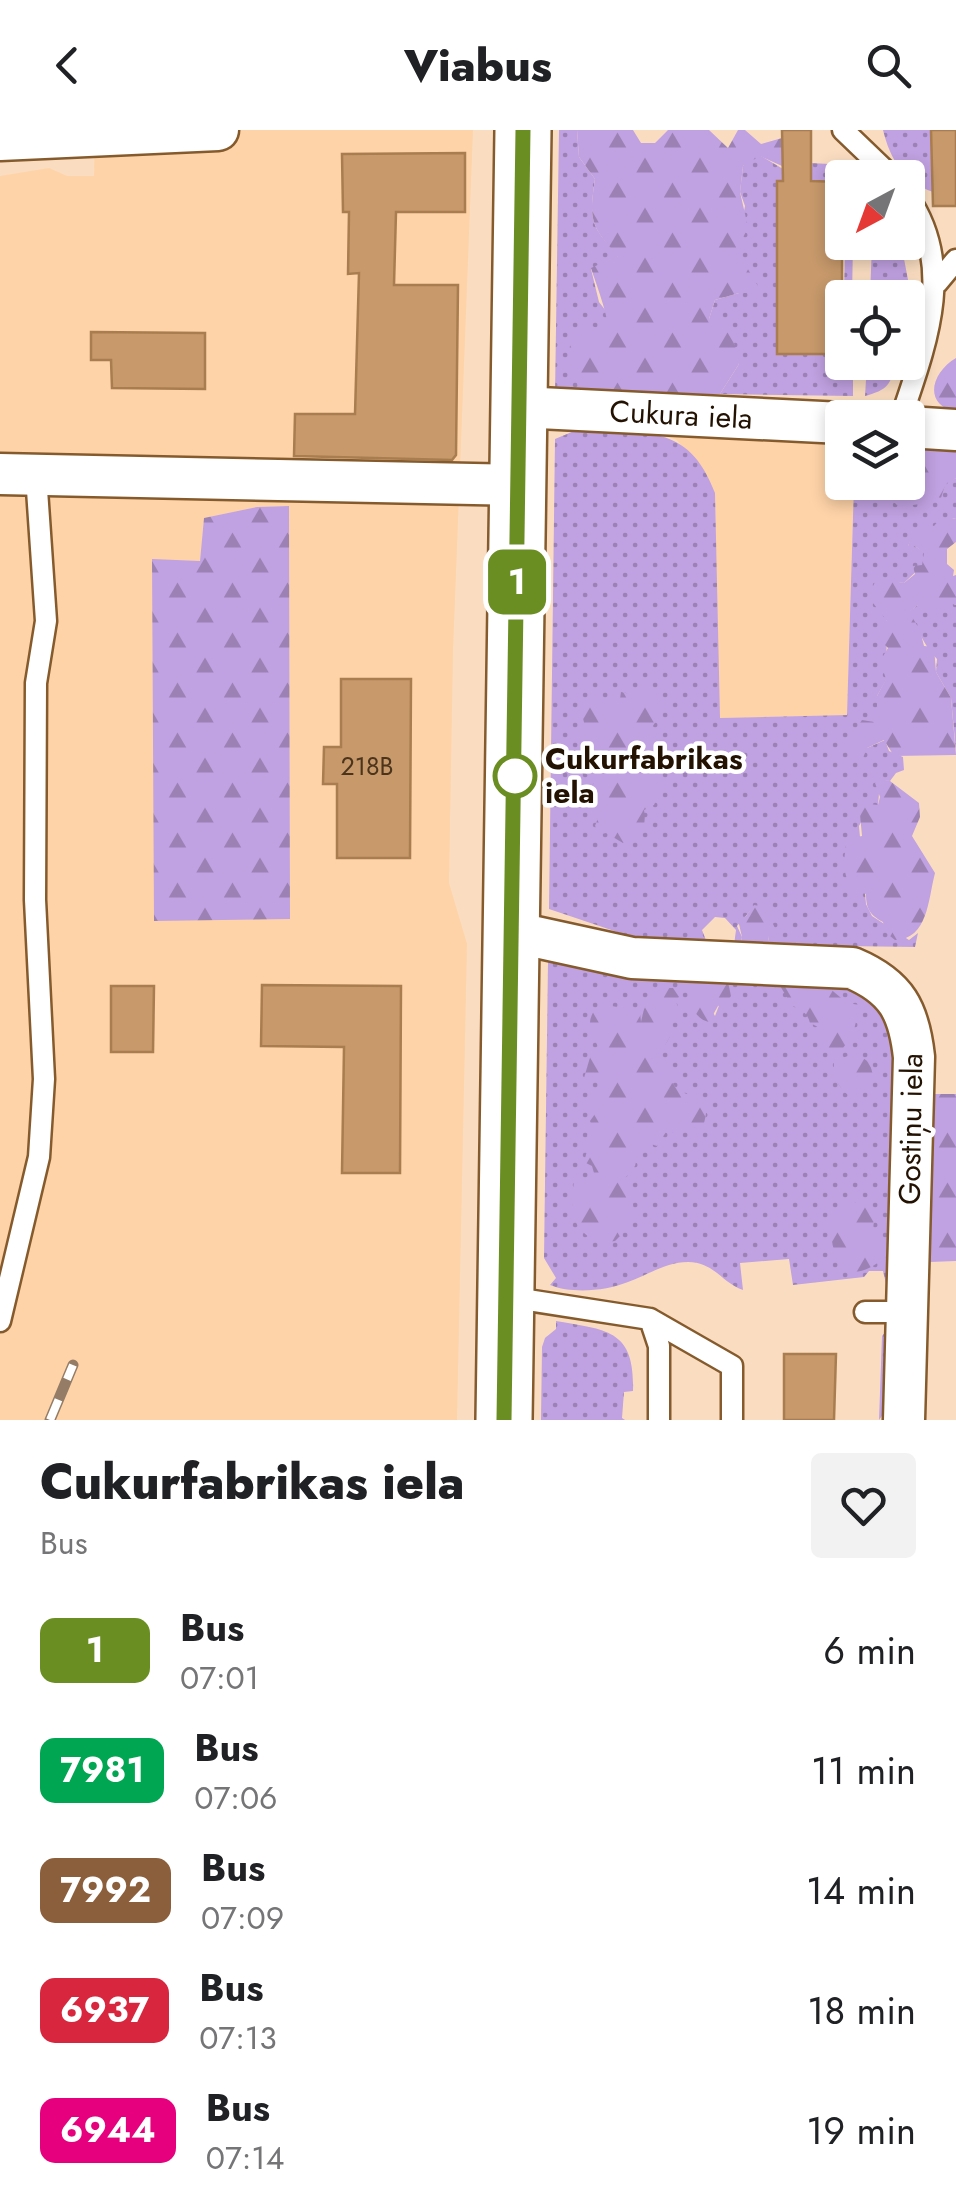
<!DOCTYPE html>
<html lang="en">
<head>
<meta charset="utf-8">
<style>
  :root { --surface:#fff; --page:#f2f2f2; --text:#202124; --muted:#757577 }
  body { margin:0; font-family:Jost,sans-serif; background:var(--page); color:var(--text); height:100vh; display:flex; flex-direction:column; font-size:38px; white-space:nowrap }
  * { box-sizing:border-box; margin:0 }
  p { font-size:32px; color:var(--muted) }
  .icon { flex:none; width:55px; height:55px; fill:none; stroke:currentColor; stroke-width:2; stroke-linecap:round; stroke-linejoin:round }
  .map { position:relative; height:1290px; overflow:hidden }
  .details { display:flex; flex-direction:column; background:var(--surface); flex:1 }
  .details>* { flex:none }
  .badge { padding:0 20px; border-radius:15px; font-size:35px; line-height:65px }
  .needle { width:65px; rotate:221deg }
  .tools { position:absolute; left:825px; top:30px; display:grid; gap:20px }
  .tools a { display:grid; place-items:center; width:100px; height:100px; border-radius:10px; background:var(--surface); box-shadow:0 5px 15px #0003; font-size:50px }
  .map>.badge { position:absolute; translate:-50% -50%; box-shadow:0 0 0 5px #fff }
  .round { display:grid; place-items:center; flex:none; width:105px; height:105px; border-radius:10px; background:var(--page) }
  .headline { display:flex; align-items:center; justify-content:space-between; height:170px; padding:0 40px }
  h1 { font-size:48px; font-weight:800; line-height:75px }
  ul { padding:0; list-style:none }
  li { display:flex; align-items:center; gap:30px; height:120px; padding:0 40px }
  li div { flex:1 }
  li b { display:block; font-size:38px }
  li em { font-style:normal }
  li .badge { min-width:110px; font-weight:700; text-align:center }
  header { display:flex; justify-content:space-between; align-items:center; height:130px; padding:0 40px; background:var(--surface); font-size:45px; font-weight:800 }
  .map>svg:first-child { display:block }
</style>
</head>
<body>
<header><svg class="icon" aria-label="back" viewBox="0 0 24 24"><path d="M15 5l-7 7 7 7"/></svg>Viabus<svg class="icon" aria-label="search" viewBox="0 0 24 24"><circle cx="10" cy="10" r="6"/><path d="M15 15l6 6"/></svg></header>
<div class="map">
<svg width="956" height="1290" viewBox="0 0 956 1290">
  <defs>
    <pattern id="green-dots" width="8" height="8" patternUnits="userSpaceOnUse" patternTransform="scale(2.5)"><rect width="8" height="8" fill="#c0a1e1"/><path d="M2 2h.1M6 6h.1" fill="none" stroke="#9c82b4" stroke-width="1.8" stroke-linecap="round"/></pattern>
    <pattern id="forest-firs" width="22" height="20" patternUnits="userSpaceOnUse" patternTransform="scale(2.5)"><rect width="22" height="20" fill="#c0a1e1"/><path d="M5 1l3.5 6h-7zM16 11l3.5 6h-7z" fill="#9c82b4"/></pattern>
  </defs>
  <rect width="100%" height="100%" fill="#faddc1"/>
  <path fill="#fed3a8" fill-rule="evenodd" d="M 95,0 L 473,0 L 453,521 L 449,753 L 467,814 L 457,1290 L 0,1290 L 0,46 L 49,38 L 67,46 L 94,46 ZM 289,376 L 290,788 L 289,789 L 152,430 L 200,431 L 204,388 L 257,377 Z
    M 666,306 L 842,308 L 842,352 L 854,353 L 847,585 L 719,588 L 715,363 L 677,310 Z"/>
  <path fill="url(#green-dots)" d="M 559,0 L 577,0 L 579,27 L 595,49 C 589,90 590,96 619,126 L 591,139 L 599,172 L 609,185 L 609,202 L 583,267 L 555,264 Z
    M 883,0 L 931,0 L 933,62 C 904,52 890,29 883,0 Z
    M 755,26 L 761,26 L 783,39 L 811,38 L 811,33 L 866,36 L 879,47 L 842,48 L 842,52 L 777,51 L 777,224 L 842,224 L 842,232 L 853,233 L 853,266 L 720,264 L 739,234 L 709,189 L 715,170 L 739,163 L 752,163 L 757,156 L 736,121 L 745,76 L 740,62 L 743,36 Z
    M 845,113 L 853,113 L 852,167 L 844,167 Z
    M 872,113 L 901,113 L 909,155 L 906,167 L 870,167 Z
    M 867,233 L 894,233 C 892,255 887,260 865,266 Z
    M 579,299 C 644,305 688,291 715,363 L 720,588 L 847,585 L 854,353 L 877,353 L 876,356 L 905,371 L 956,348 L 956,389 L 952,388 L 912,407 L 908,416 L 915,416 L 925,423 L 923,435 L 904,453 L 897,452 L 884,482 L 887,491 L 886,550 L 877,566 L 877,581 L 867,618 L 885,610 L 889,621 L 903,627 L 904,640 L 896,643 L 890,651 L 880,650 L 878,676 L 870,675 L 859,696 L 866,774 L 872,786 L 909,810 L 918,803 L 915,817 L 770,815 L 768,807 L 772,796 L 761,778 L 751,780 L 737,796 L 742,807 L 740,815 L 734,815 L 736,800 L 725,788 L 715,787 L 702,800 L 707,813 L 635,808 L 549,779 L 555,309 Z
    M 949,472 L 956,475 L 956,621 L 951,568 L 936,542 L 937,529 C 923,515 919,499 908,482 L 918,475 Z
    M 554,828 L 692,845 L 715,886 L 728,852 L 845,853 L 871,870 L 896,902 L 888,1162 L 883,1141 L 869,1141 L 864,1147 L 793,1155 L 789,1129 L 740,1133 L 743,1160 C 722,1153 714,1132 688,1132 C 666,1132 648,1145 628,1152 C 606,1161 572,1164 550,1155 L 556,1148 L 544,1128 L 548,832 Z
    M 556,1191 C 608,1200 635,1200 633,1261 L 624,1262 L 622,1288 L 625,1290 L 541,1290 L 542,1217 L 545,1208 L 556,1199 Z
    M 888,1199 L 898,1290 L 884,1283 L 879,1290 L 882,1206 Z"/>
  <path fill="url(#forest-firs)" d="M 577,0 L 633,0 L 641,13 L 655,13 L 668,0 L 709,0 L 728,18 L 738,0 L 745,0 L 761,14 L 782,8 L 782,36 L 760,26 L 743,36 L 740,62 L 748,97 L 737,121 L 758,156 L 753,163 L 739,163 L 715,170 L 709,189 L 730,196 L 739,234 L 720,264 L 583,267 C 573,245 563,222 575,201 L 591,196 L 608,201 C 609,187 596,154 591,138 L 618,126 C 590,96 589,89 595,49 L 579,27 Z
    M 956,228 L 956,282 C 922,274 932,242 956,228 Z
    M 908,308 L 956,311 L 956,348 L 945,355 L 940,371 L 913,375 L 905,371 L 897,375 L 876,355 L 877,353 L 908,352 Z
    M 289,376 L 290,789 L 154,791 L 152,429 L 200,431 L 204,388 L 257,377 Z
    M 952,388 L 956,389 L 956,412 L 947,419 L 947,434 L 954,440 L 953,446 L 956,445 L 956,475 L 949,473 L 934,482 L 918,475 L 909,482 L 920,500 L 924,516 L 934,517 L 936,542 L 951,568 L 956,625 L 894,626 L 884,610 L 867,618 L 863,628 L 858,630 L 850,623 L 847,613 L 862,590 L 874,592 L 873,580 L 877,580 L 877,566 L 886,549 L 880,531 L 888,518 L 880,510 L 879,501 L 887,491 L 873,473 L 876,466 L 872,458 L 877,448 L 904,453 L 915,444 L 913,436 L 922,435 L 924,423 L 915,416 L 912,418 L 908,416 L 913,401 L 923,393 L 934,396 L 940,389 Z
    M 636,561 L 646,562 L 658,574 L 658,588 L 651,599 L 661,617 L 652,623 L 652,638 L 661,646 L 663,655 L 654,675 L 644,680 C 647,697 641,709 623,713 L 606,703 L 601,704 L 595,696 L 598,688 L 589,668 L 594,651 L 580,638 L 580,628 L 586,623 L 582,618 L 585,613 L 580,613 L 575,605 L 579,597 L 585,596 L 581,581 L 590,577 L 594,570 L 605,574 L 610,568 L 614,571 L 620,569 L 621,562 L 631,564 Z
    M 880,649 L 890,651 L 919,673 L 920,687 L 912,706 L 935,743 C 928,770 928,809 895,810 L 885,802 L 883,792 C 870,785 866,779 866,764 C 840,758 843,731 847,709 L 862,706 L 859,673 L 878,675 L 880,667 L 875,653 Z
    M 754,775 L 771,778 L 770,788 L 776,800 L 768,807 L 770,815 L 740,815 L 742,807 L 738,790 L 746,786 Z
    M 692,845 L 728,852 L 731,866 L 725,874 L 718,876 L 709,892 C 692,888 690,870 686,856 Z
    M 821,851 L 847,873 L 860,875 L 853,904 L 843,918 L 826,918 L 818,905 L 818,897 L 810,893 C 808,884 801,878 792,876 L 779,854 L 810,858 L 811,864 L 815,861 L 814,855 Z
    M 658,858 L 673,858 L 679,867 L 676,870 L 678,879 L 670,885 C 675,900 669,916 654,923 L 654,929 C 668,936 666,943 673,954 C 686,973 714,957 704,993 L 696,998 L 688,996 L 680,1003 L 666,1002 L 657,1016 L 641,1011 L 635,1036 L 623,1051 L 633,1074 L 634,1092 L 615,1111 L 599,1113 C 567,1097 572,1078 574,1049 L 590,1048 L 594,1043 L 592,1036 L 584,1032 L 590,1010 L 587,1005 L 593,999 L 590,991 L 595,984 L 591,975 L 601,956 L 595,951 L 588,954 L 584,948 L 591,924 L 600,920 C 593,906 585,895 594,881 L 601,883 L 610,876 L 618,877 L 623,881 L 629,879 L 640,883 L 641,892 L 647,866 L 652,866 Z
    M 856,923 L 870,933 L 873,946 L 861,962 L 848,965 C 837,956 833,945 834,931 Z
    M 929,964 L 956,964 L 956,1131 L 930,1132 Z
    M 854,1072 L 867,1077 L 874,1091 L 873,1099 L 888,1125 C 839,1167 830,1121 830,1084 L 840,1076 L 847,1077 Z"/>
  <path fill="#c7996b" stroke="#a97d4f" stroke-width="2.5" d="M 782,0 L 811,0 L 811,51 L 842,52 L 842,224 L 777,224 L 777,51 L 783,51 Z
    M 931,0 L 956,0 L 956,76 L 933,76 Z
    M 465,23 L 465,82 L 396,82 L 394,155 L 458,155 L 456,325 L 452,330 L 294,326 L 295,284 L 355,284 L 359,143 L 348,144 L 349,82 L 343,82 L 342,24 Z
    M 91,202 L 205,203 L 205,259 L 112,258 L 111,230 L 91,230 Z
    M 341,549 L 411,549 L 410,728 L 337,728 L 337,654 L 323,654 L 324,617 L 341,617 Z
    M 262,855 L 401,856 L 400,1043 L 342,1043 L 344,917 L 261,916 Z
    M 111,856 L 154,856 L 153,922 L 111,922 Z
    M 784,1224 L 836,1224 L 834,1290 L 784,1290 Z"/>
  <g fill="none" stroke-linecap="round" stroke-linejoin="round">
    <defs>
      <path id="service" d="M 843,0 L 893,48
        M 937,153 L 956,130
        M 901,288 C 926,214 956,137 908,67
        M 508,1167 L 650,1189 L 732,1236 L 732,1290
        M 865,1182 L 907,1182
        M 650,1189 L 659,1216 L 659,1290
        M 0,1191 L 39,1027 L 44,949 L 35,770 L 36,553 L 46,491 L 36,345"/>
      <path id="minor" d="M 0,10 L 218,0
        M 519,277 L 842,293
        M 908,297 L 956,300
        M 0,344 L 519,355
        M 513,802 L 632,828 L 852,838 C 897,857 909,881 914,927 L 904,1290"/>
      <path id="trunk" d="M 504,1290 L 523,0"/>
    </defs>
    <use href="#service" stroke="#855b2d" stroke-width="25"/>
    <use href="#minor" stroke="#855b2d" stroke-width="45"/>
    <use href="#trunk" stroke="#855b2d" stroke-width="60"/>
    <use href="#service" stroke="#fff" stroke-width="20"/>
    <use href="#minor" stroke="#fff" stroke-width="40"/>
    <use href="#trunk" stroke="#fff" stroke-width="55"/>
    <defs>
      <path id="rail" d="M 50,1290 L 73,1235"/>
    </defs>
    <use href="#rail" stroke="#947c66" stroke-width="11"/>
    <use href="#rail" stroke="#fff" stroke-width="8" stroke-dasharray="22" stroke-linecap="butt"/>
  </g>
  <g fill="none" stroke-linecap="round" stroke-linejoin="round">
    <defs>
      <path id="line" d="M 504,1290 L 523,0"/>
    </defs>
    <use href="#line" stroke="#fff" stroke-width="22"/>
    <use href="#line" stroke="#6b8e23" stroke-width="15"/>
  </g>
  <circle fill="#fff" stroke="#6b8e23" stroke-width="5" cx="515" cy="646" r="20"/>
  <g text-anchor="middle" stroke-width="9" stroke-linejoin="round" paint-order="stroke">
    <g font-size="25" fill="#4c341c">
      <text x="367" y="645">218B</text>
    </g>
    <g font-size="30" fill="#231202" stroke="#fff">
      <text transform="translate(681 285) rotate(3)" y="10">Cukura iela</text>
      <text transform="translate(911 999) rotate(-89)" y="10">Gostiņu iela</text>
    </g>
    <g font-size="30" font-weight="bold" fill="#231202" stroke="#fff" text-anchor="start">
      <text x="545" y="639">Cukurfabrikas<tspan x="545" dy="34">iela</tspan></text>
    </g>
  </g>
</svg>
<div class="tools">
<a><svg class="needle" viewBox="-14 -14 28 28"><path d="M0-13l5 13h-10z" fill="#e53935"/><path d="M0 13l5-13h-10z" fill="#757577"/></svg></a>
<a><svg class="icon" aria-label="locate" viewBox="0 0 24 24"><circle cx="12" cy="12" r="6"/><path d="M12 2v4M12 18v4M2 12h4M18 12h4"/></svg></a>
<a><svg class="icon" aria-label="layers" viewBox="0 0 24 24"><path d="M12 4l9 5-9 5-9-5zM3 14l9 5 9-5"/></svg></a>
</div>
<b class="badge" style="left:517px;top:452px;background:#6b8e23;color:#fff">1</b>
</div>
<section class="details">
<div class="headline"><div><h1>Cukurfabrikas iela</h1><p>Bus</p></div><a class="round"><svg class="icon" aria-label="heart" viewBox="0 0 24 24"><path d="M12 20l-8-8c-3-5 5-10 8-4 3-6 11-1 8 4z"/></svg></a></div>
<ul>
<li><span class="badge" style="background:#6b8e23;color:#fff">1</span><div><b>Bus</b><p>07:01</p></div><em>6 min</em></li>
<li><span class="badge" style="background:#00a651;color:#fff">7981</span><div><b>Bus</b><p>07:06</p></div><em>11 min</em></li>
<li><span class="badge" style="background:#8b5e3c;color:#fff">7992</span><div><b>Bus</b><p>07:09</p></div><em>14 min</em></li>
<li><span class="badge" style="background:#d7263d;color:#fff">6937</span><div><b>Bus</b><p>07:13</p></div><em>18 min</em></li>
<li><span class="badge" style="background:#e6007e;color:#fff">6944</span><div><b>Bus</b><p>07:14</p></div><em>19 min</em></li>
</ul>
</section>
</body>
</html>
